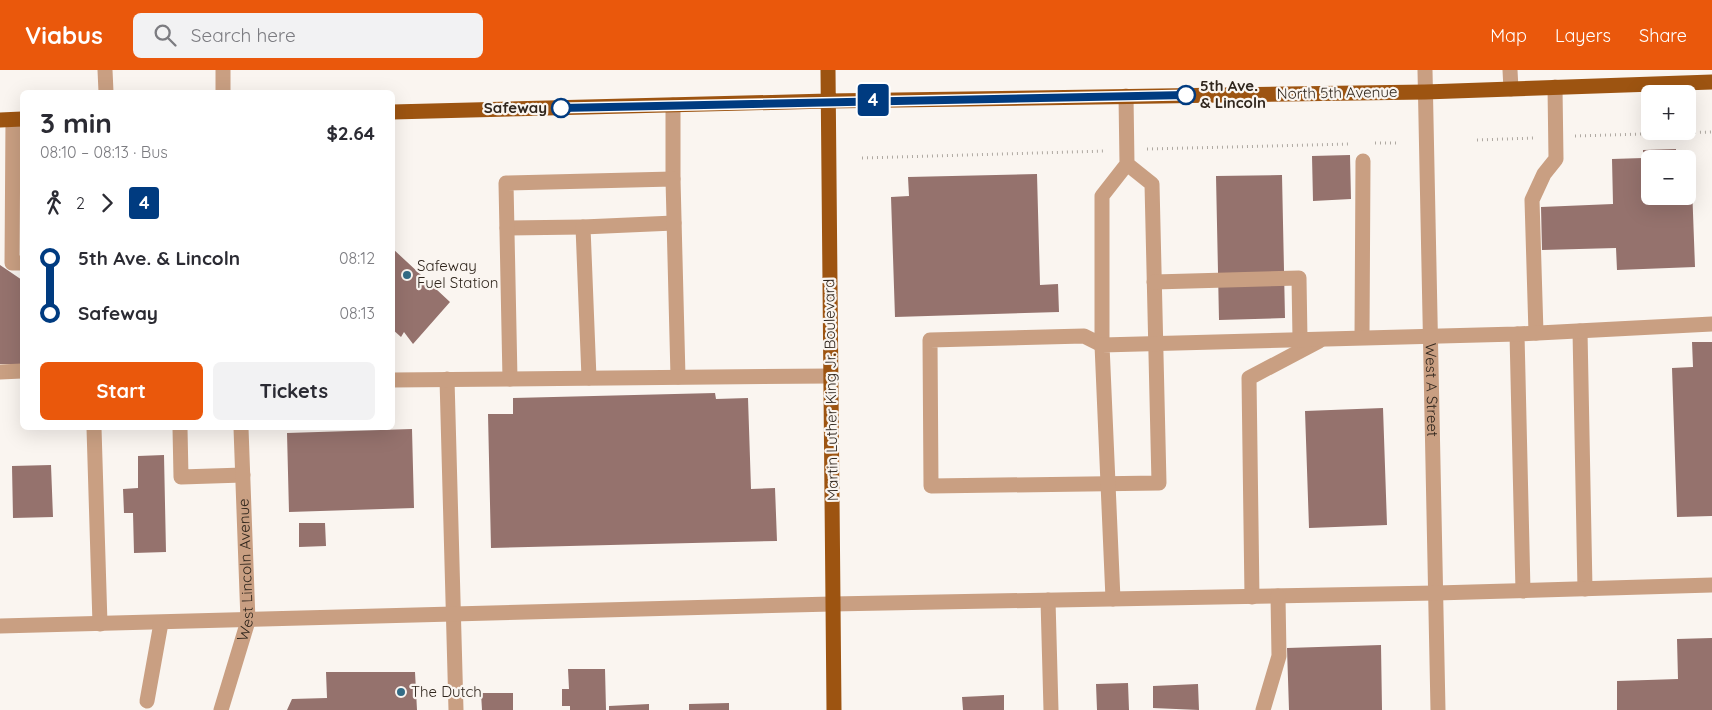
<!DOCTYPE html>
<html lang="en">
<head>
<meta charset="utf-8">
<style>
  :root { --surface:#fff; --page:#f2f2f3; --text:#2b2b33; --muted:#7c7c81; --accent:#ea580c }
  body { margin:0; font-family:Quicksand,sans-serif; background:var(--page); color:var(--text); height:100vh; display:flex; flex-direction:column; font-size:19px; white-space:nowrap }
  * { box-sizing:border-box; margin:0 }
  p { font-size:16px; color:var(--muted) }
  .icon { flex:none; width:28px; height:28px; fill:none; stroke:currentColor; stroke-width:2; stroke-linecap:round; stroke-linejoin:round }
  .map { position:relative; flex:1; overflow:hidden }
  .sheet { position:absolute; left:20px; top:20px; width:375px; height:340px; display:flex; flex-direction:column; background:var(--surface); border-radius:8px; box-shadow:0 5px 20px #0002 }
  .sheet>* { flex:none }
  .badge { padding:0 10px; border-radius:4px; font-size:18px; line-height:32px }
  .tools { position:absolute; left:1641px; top:15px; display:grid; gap:10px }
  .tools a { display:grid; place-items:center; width:55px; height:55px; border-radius:8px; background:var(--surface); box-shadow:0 5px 20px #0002; font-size:25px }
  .map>.badge { position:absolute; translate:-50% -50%; box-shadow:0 0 0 2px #fff }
  .legs { display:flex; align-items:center; gap:8px; height:55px; padding:0 20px; font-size:16px }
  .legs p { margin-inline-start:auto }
  .head { display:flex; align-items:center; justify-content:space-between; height:85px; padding:0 20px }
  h1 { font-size:28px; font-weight:700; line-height:38px }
  .button { display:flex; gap:10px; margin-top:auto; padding:10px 20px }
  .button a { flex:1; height:58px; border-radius:8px; background:var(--accent); color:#fff; font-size:20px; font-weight:700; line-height:58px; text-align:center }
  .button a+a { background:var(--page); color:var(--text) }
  ul { padding:0 20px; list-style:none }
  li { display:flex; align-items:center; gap:18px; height:55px; font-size:19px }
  li i { display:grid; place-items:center; width:8px; height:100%; margin:0 6px; background:currentColor }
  li i::after { content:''; width:12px; height:12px; margin:-6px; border:4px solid; border-radius:50%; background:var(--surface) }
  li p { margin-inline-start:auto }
  li:first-child i { background:linear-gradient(#0000 50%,currentColor 0) }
  li:last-child i { background:linear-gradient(currentColor 50%,#0000 0) }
  header { display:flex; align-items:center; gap:30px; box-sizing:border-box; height:70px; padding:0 25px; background:var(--accent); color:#fff }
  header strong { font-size:24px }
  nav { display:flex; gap:28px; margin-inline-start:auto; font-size:18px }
  .search { width:350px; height:45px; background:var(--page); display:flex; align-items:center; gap:12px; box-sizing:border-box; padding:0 18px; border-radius:8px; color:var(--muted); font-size:19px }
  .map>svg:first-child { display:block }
</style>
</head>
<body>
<header>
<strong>Viabus</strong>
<div class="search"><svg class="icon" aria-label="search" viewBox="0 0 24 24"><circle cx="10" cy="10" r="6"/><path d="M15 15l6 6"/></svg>Search here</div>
<nav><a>Map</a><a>Layers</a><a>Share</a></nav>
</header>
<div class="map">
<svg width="1712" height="640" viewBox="0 0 1712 640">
  <rect width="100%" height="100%" fill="#faf5f0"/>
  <path fill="#95726d" d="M 1676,79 L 1676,89 L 1650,89 L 1650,126 L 1688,126 L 1688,116 L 1692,116 L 1695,197 L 1617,200 L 1616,178 L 1542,180 L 1541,137 L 1613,134 L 1612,89 L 1643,88 L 1643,80 Z
    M 1350,85 L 1351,129 L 1313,131 L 1312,86 Z
    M 1037,104 L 1040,215 L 1058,214 L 1059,242 L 895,247 L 891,127 L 909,126 L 908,107 Z
    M 1282,105 L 1285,248 L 1219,250 L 1216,106 Z
    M 392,178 L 450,232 L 413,274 L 404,262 L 401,267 L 392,259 Z
    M 0,195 L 22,210 L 22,294 L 0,294 Z
    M 1692,272 L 1712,272 L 1712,446 L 1677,447 L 1672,298 L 1693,297 Z
    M 715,323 L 716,329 L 748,328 L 751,419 L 775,418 L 777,471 L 491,478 L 488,344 L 513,344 L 513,328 Z
    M 1383,338 L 1387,455 L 1309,458 L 1305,341 Z
    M 412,359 L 414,438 L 289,442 L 287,363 Z
    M 164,385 L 166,482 L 134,483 L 133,443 L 124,443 L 123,419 L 138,418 L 138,386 Z
    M 51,395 L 53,447 L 13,448 L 12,396 Z
    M 299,453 L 325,453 L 326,476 L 299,477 Z
    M 1712,568 L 1712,640 L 1617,640 L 1617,611 L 1678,609 L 1677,569 Z
    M 1381,575 L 1382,640 L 1289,640 L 1287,578 Z
    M 568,599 L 605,599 L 606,640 L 570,640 L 570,636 L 562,636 L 562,619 L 569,619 Z
    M 326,602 L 415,602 L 417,640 L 287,640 L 292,629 L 327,628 Z
    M 1128,613 L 1129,640 L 1097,640 L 1096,614 Z
    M 1198,614 L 1199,640 L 1153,638 L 1153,616 Z
    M 481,623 L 513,623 L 513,640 L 482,640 Z
    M 1004,625 L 1004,640 L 963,640 L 962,627 Z
    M 729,633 L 729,640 L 689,640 L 689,634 Z
    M 649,634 L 649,640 L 609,640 L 609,636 Z"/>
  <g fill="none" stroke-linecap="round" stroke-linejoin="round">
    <path stroke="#afa9a2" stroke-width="3" stroke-dasharray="1 4" stroke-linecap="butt" d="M 1575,66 L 1712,62
      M 1477,70 L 1534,68
      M 1375,73 L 1396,73
      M 1147,79 L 1351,74
      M 862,88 L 1106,81"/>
    <g stroke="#c99f82" stroke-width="15">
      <path d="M 105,0 L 106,22"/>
      <path d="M 223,0 L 223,22"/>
      <path id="s1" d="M 1425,0 L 1438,640"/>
      <path d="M 1510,0 L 1511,19"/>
      <path d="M 1126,26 L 1127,94 L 1152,114 L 1159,413 L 931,416 L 930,270 L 1084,266 L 1102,275 L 1102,126 L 1127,94"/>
      <path d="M 673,35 L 673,109"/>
      <path d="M 13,50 L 12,193 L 22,193"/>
      <path d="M 507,158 L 583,157"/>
      <path d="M 1154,212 L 1299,208 L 1300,269"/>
      <path d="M 1580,261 L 1585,519"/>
      <path d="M 1536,263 L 1532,130 L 1544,104 L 1556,89 L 1555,17"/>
      <path d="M 1517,264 L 1523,521"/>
      <path d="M 1362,267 L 1363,91"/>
      <path d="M 0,302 L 22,301"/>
      <path d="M 589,308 L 583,157 L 674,153"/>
      <path d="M 447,309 L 456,640"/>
      <path d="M 510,309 L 506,113 L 673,109 L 678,307"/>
      <path d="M 392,310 L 830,306"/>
      <path d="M 94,358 L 100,554"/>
      <path d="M 180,358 L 181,407 L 243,405"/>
      <path d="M 1252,527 L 1249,308 L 1319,271"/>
      <path d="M 1113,529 L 1102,275 L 1517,264 L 1712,254"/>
      <path d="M 1048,530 L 1051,640"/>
      <path d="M 0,556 L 832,534 L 1436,523 L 1712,515"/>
      <path d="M 147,631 L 161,553"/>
      <path id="s2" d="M 221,640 L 248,551 L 241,358"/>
      <path d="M 1263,640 L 1279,586 L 1278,526"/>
    </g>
    <path stroke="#9d5411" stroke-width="15" d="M 828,0 L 834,640
      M 392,42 L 828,31 L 1425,22 L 1712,12
      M 0,50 L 22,49"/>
  </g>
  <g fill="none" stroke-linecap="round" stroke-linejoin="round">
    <defs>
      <path id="line-1" d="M 561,38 L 1186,25"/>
    </defs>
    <use href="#line-1" stroke="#fff" stroke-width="11"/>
    <use href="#line-1" stroke="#003b80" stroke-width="8"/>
  </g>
  <g fill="#fff" stroke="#003b80" stroke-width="2.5">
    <circle cx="1186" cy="25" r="9"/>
    <circle cx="561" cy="38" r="9"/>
  </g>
  <g fill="#336c86" stroke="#faf5f0" stroke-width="2">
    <circle cx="407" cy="205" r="5"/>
    <circle cx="401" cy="622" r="5"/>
  </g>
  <g text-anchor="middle" stroke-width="4.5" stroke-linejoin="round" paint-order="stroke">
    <g font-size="15" font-weight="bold" fill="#30261d" stroke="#faf5f0" text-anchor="start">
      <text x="1200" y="21">5th Ave.<tspan x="1200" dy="17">&amp; Lincoln</tspan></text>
      <text x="547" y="43" text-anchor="end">Safeway</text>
    </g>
    <g font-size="15" fill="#30261d" stroke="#faf5f0">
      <text transform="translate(1337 23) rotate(-1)" y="5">North 5th Avenue</text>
      <text transform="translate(831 320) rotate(-91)" y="5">Martin Luther King Jr. Boulevard</text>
      <text dy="5" stroke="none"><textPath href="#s1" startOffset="320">West A Street</textPath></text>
      <text dy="5" stroke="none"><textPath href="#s2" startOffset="144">West Lincoln Avenue</textPath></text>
    </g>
    <g font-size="15" fill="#30261d" stroke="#faf5f0" text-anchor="start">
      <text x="417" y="201">Safeway<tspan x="417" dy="17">Fuel Station</tspan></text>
      <text x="411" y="627">The Dutch</text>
    </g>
  </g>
</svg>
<div class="tools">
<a>+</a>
<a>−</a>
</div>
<b class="badge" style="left:873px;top:30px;background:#003b80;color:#fff">4</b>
<section class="sheet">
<div class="head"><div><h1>3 min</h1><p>08:10 – 08:13 · Bus</p></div><b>$2.64</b></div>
<div class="legs"><svg class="icon" aria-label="walk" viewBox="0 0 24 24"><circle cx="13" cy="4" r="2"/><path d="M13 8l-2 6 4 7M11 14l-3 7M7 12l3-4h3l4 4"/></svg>2<svg class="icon" aria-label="forward" viewBox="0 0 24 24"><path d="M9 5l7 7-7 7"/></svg><b class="badge" style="background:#003b80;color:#fff">4</b></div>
<ul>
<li><i style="color:#003b80"></i><b>5th Ave. &amp; Lincoln</b><p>08:12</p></li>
<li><i style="color:#003b80"></i><b>Safeway</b><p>08:13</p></li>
</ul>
<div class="button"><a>Start</a><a>Tickets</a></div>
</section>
</div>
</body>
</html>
